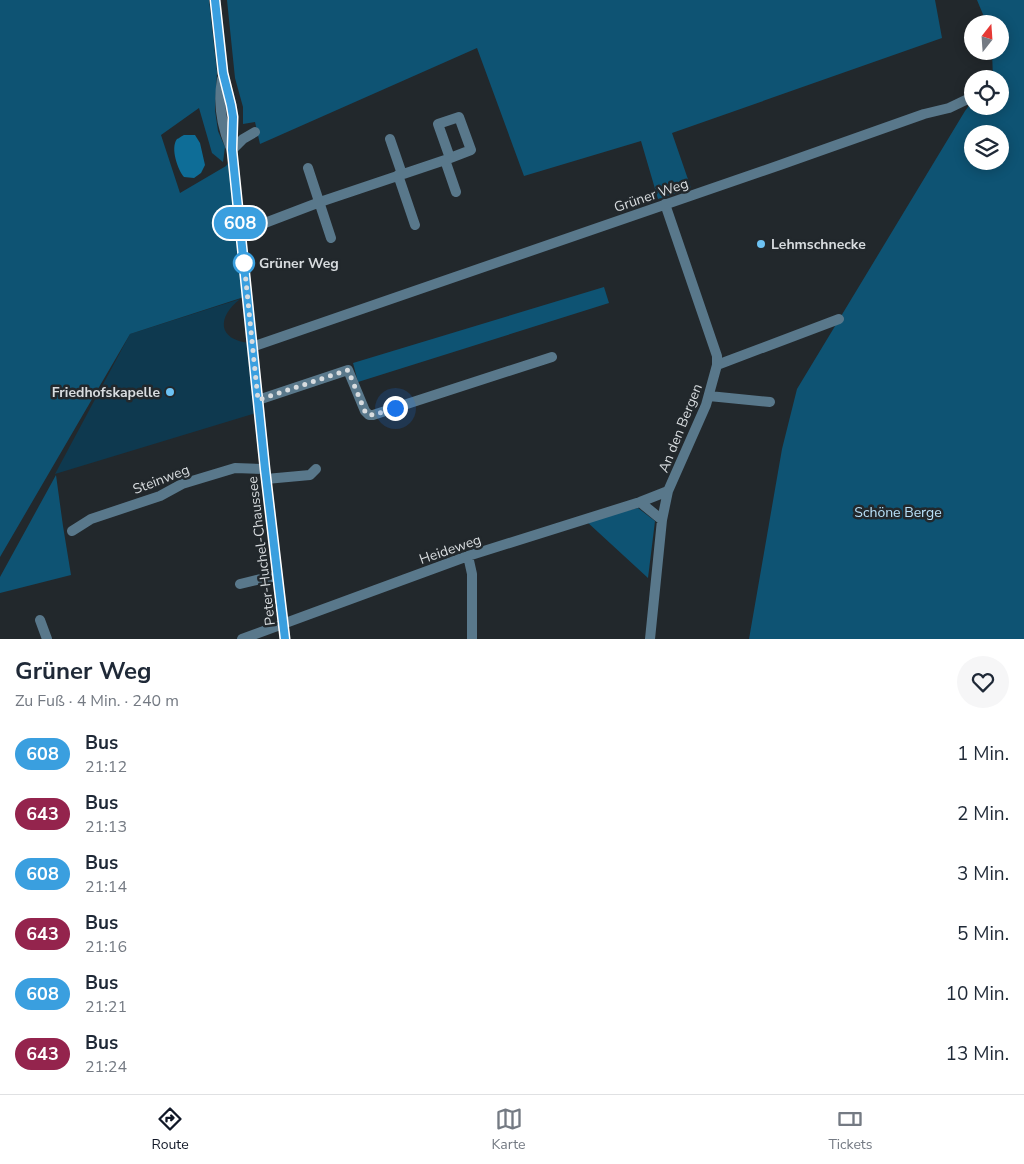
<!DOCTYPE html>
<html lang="de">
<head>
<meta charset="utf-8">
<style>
  :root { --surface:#fff; --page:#f6f6f7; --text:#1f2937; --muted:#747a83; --line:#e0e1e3; --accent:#111827 }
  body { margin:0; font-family:"Nunito Sans",sans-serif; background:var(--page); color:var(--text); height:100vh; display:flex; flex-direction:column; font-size:19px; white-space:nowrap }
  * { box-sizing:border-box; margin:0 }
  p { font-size:16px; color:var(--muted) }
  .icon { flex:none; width:28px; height:28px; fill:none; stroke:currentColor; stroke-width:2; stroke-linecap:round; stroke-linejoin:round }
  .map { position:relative; height:639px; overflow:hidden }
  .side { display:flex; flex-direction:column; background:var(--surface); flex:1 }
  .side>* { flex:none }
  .badge { padding:0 10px; border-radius:16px; font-size:18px; line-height:32px }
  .needle { width:32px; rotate:17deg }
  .buttons { position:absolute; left:964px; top:15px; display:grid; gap:10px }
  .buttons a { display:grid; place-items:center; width:45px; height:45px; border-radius:50%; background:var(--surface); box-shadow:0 2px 12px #0003; font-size:25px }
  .you { position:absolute; width:25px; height:25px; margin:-12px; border:4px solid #fff; border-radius:50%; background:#1a73e8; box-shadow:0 0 0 8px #1a73e833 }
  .map>.badge { position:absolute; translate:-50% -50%; box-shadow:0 0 0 2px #fff }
  .round { display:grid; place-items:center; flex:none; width:52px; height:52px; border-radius:26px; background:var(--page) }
  .summary { display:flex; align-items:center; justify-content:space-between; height:85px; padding:0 15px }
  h1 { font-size:24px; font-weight:700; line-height:38px }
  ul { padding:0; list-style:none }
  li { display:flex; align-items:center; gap:15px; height:60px; padding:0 15px }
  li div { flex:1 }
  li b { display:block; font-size:19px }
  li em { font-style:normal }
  li .badge { min-width:55px; font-weight:700; text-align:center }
  .dock { display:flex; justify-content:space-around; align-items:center; height:70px; border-top:1px solid var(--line); background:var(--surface); font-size:14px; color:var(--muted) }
  .dock a { display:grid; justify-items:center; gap:2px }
  .dock .on { color:var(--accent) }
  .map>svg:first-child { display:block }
</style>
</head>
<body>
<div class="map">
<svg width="1024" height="639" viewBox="0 0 1024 639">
  <rect width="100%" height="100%" fill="#22282c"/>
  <path fill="#0e394f" d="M 240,299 C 217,317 217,340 250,343 L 256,413 L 55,474 L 130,334 Z"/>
  <path fill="#0e5373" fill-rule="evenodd" d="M 0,0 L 209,0 L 217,72 L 215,110 L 218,131 L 225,147 L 223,162 L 212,153 L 199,108 L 161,135 L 180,193 L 226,166 L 230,160 L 244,297 L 130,334 L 0,557 Z
    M 227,0 L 935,0 L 942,38 L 672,133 L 691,188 L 658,199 L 641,141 L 524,176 L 477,48 L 260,144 L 255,122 L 243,124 L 243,107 L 235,78 Z
    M 977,0 L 1024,0 L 1024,639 L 749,639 L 782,449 L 797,389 L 965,111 L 971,103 L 972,102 L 972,106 L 1000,106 L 1000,79 L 993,79 L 992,51 L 1000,51 L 1000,24 L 987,24 ZM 972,134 L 1000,134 L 1000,161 L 972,161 Z
    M 604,287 L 609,303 L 358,382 L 353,363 Z
    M 56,475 L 63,526 L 71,575 L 0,593 L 0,577 Z
    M 638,508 L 655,521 L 648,578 L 586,521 Z"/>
  <path fill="#0e6d97" d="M 184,135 L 195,135 L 200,143 L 205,165 L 201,173 L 194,178 L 184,177 C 178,170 170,148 177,139 C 178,139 183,135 184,135 Z"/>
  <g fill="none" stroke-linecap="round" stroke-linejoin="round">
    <path stroke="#59788b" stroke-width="10" d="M 215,0 L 223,73 L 231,105 L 233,117 L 232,150 L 265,469 L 285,639
      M 222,79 C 218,102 221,124 230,146
      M 390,139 L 402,174
      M 232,150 L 243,139 L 255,132
      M 445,160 L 456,192
      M 308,168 L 331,238
      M 398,175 L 415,225
      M 241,232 L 320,202 L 445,160 L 471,150 L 459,117 L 438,124 L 450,158
      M 252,347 L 780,165 L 924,114 L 949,108 L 972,97
      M 717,365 L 839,319
      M 709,396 L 770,402
      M 258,400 L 348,370 L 365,411 L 369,415 L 373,415 L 552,357
      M 266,479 L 310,475 L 316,469
      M 640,502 L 662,520
      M 72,531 L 91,519 L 160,496 L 182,484 L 235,468 L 265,469
      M 468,556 L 472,574 L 472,639
      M 240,584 L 277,575
      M 40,620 L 47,639
      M 242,639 L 468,556 L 640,502 L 668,491
      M 650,639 L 662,520 L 668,491 L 706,405 L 717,365 L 717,356 L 665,204"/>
  </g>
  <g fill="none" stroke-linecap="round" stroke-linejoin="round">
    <defs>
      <path id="line" d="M 215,0 L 223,73 L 231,105 L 233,117 L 232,150 L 265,469 L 285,639"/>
    </defs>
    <use href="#line" stroke="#fff" stroke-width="11"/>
    <use href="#line" stroke="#3a9fdf" stroke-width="8"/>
    <path stroke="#d8dcdf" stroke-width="5" stroke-dasharray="0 9" d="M 244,263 L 244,262 L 258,400 L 348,370 L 366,414 L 373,415 L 395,408"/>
  </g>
  <g fill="#6dc2f3" stroke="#22282c" stroke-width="2">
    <circle cx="761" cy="244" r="5"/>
    <circle cx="170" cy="392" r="5"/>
  </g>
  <circle fill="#fff" stroke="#3a9fdf" stroke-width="2.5" cx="244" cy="263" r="10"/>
  <g text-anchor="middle" stroke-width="5" stroke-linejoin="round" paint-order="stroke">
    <g font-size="14" fill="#d8dcdf" stroke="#22282c">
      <text transform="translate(651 195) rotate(-19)" y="5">Grüner Weg</text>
      <text transform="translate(680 428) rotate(-68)" y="5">An den Bergen</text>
      <text transform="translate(161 479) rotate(-21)" y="5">Steinweg</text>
      <text transform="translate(450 549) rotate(-19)" y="5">Heideweg</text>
      <text transform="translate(261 551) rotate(-97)" y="5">Peter-Huchel-Chaussee</text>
    </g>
    <g font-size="14" font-weight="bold" fill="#d8dcdf" stroke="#22282c" text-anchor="start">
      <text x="771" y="249">Lehmschnecke</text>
      <text x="160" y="397" text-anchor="end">Friedhofskapelle</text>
    </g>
    <g font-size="14" font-weight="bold" fill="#d8dcdf" stroke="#22282c" text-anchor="start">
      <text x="259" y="268">Grüner Weg</text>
    </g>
    <g font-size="14" fill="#b8e0f8" stroke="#22282c">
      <text x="898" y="517">Schöne Berge</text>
    </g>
  </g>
</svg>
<div class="buttons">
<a><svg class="needle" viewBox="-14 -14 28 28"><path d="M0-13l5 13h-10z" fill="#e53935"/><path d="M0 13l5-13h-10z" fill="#747a83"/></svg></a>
<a><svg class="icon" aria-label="locate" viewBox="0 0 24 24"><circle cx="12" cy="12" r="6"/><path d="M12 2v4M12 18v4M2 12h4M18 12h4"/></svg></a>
<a><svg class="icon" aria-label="layers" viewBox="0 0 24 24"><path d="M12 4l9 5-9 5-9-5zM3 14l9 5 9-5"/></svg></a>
</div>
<div class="you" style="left:395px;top:408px"></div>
<b class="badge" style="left:240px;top:223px;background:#3a9fdf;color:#fff">608</b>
</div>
<section class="side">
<div class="summary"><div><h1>Grüner Weg</h1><p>Zu Fuß · 4 Min. · 240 m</p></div><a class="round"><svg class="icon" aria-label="heart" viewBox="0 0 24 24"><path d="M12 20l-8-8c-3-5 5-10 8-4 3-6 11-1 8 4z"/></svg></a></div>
<ul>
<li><span class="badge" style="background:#3a9fdf;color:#fff">608</span><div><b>Bus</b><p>21:12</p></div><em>1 Min.</em></li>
<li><span class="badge" style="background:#94244d;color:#fff">643</span><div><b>Bus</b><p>21:13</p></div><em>2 Min.</em></li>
<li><span class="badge" style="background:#3a9fdf;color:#fff">608</span><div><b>Bus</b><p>21:14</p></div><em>3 Min.</em></li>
<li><span class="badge" style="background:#94244d;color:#fff">643</span><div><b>Bus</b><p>21:16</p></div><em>5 Min.</em></li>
<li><span class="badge" style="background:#3a9fdf;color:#fff">608</span><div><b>Bus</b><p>21:21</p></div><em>10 Min.</em></li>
<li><span class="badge" style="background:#94244d;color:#fff">643</span><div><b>Bus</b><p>21:24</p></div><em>13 Min.</em></li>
</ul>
</section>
<nav class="dock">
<a class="on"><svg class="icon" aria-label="directions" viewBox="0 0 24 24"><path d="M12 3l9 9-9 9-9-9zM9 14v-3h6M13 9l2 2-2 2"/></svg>Route</a>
<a><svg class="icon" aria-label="map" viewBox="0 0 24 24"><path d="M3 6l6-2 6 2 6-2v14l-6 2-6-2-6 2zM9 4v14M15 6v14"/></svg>Karte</a>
<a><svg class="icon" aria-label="tickets" viewBox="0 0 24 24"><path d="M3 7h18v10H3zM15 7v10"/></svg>Tickets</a>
</nav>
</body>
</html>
